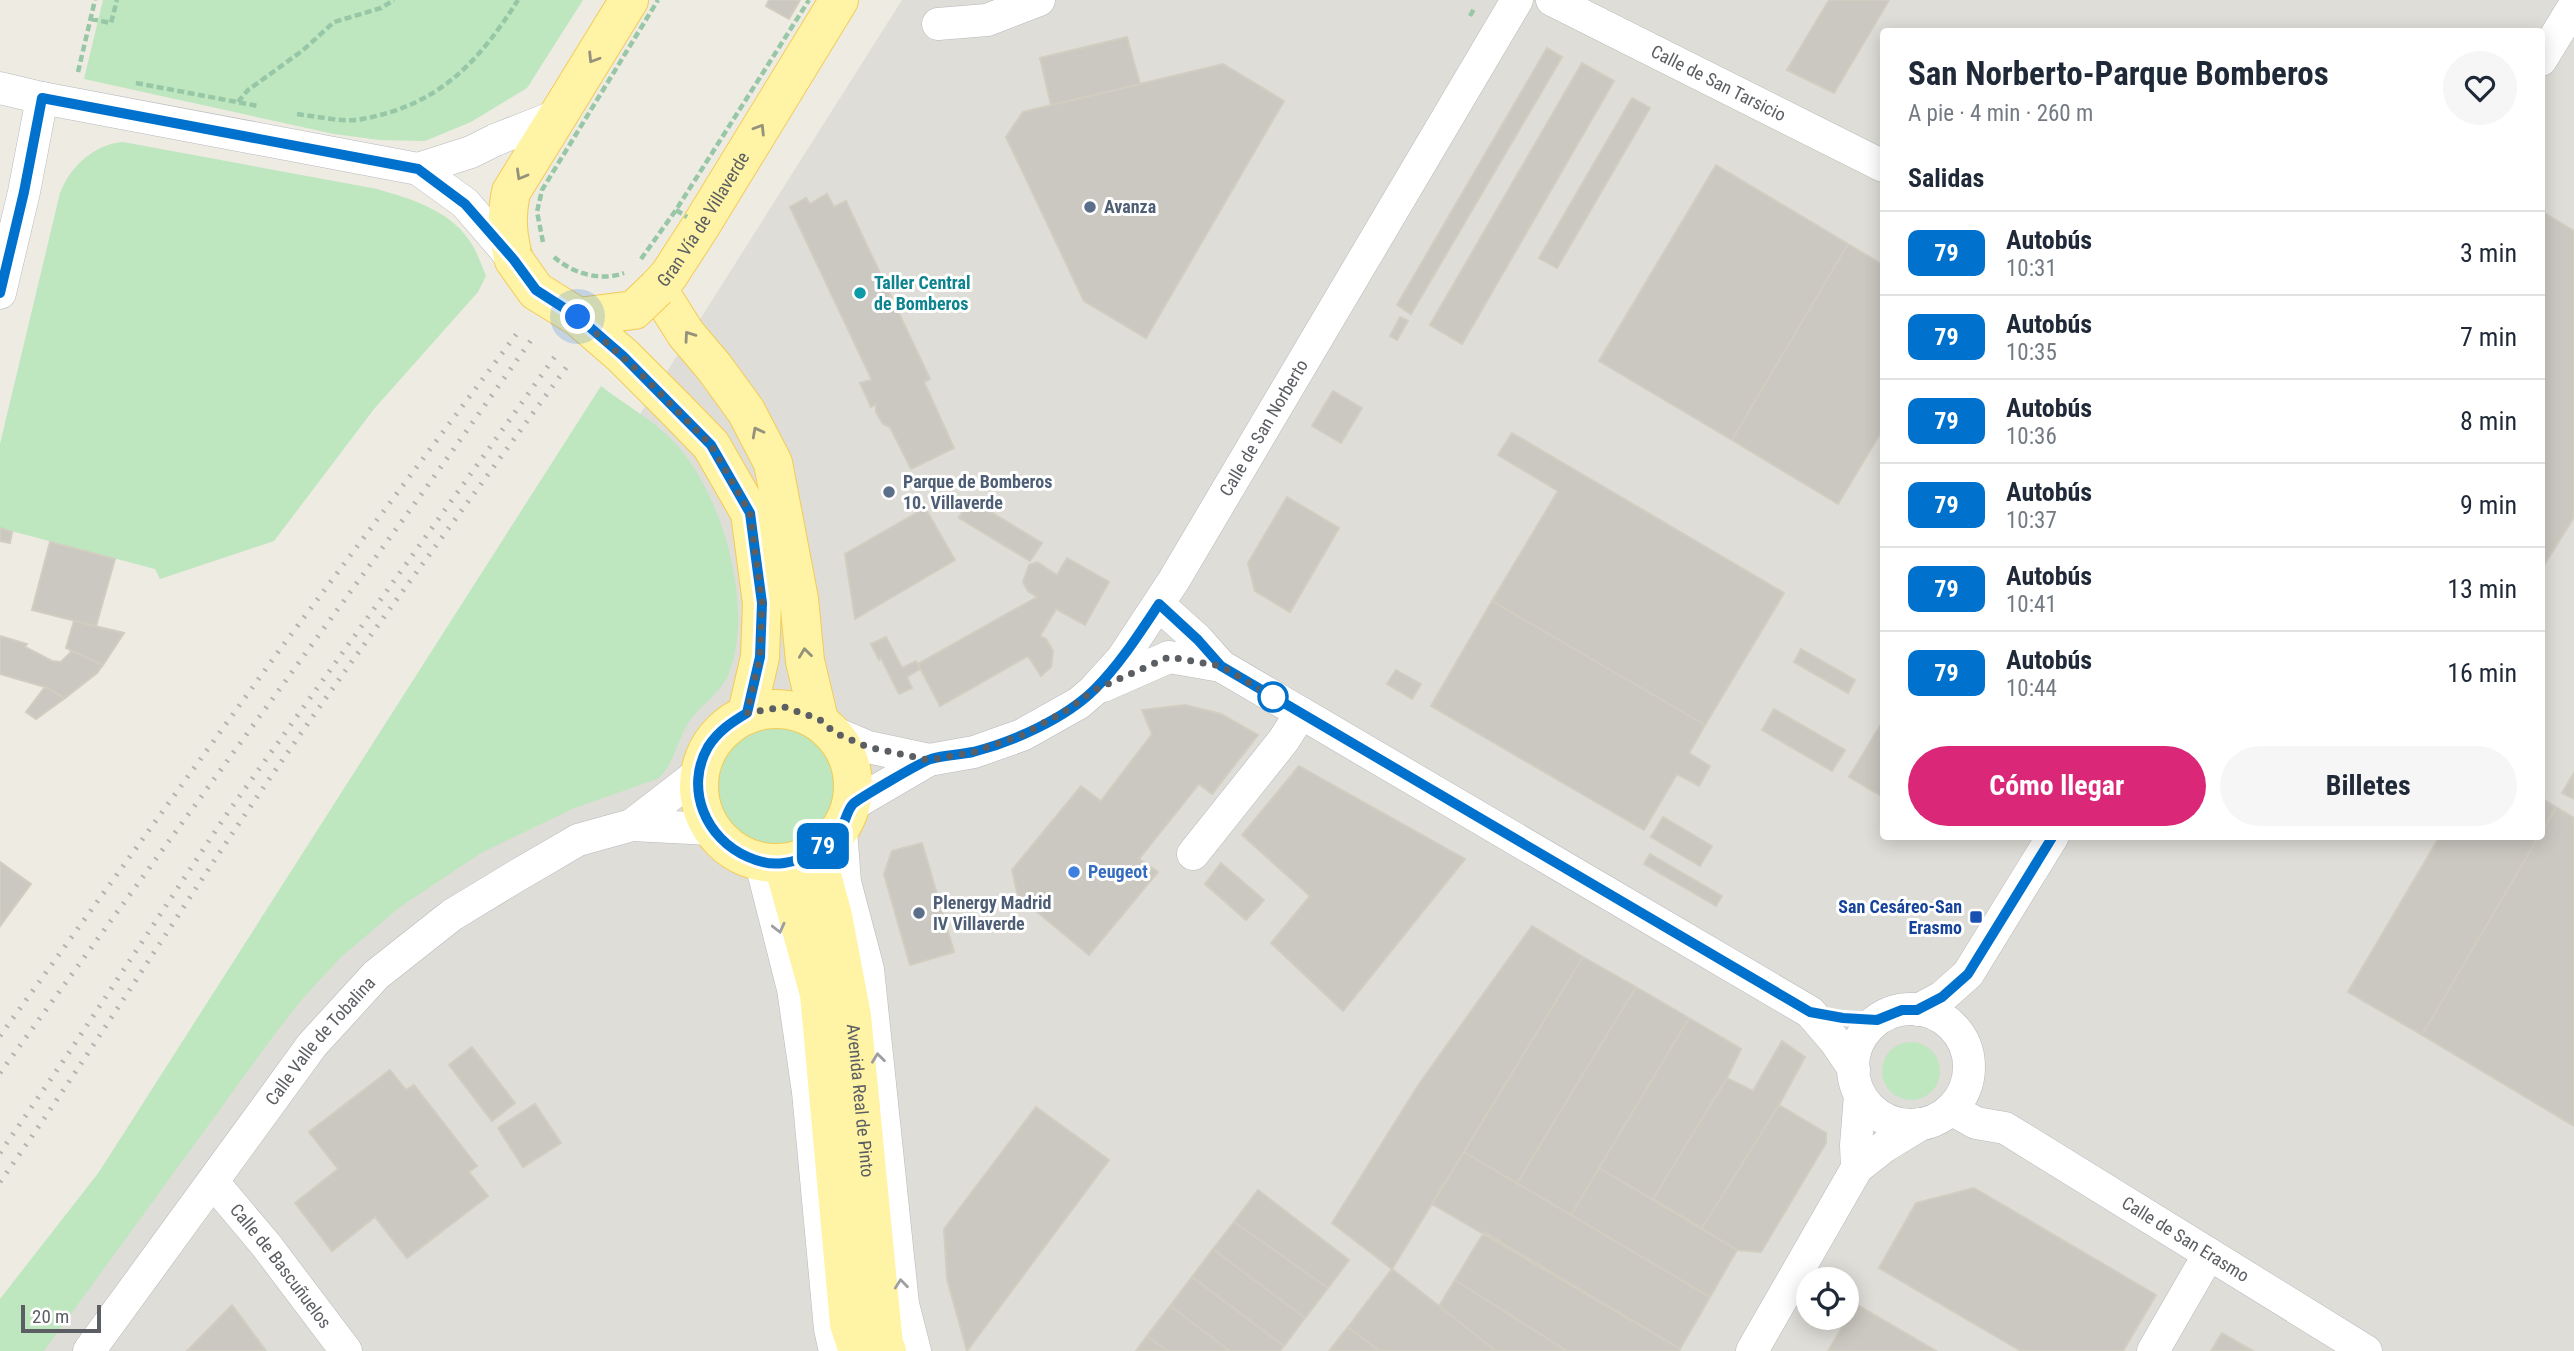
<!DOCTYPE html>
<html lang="es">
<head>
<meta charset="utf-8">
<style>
  :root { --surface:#fff; --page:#f6f6f7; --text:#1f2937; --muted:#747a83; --line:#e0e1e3; --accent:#db2777 }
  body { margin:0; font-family:"Roboto Condensed",sans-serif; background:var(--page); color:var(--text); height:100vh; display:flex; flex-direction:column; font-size:26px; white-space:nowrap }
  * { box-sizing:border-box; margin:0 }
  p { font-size:23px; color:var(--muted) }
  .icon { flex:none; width:38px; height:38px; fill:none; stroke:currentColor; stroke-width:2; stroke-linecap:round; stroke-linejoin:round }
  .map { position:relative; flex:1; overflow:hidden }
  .details { position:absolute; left:1880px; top:28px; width:665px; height:812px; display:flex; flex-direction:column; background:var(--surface); border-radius:7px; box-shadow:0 4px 18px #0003 }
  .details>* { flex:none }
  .badge { padding:0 14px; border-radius:10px; font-size:24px; line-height:46px }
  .controls { position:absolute; left:1796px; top:1267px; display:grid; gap:14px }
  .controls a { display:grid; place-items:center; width:63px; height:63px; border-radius:50%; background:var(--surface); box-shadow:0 4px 18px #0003; font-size:35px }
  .scale { position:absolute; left:21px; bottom:18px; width:80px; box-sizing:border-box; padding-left:7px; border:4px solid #5b5e63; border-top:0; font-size:19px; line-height:24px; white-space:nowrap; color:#5b5e63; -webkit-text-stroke:5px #fff; paint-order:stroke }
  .you { position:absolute; width:35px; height:35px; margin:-18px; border:5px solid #fff; border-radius:50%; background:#1a73e8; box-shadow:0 0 0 10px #1a73e833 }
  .map>.badge { position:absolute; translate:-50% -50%; box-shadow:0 0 0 4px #fff }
  h2 { padding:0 28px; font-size:26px; line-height:63px }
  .round { display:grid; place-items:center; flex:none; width:74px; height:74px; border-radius:37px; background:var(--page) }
  .overview { display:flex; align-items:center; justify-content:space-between; height:119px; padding:0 28px }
  h1 { font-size:33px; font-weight:700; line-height:52px }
  .action { display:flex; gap:14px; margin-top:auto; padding:14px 28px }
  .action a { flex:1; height:80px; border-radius:42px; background:var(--accent); color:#fff; font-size:28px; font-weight:700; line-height:80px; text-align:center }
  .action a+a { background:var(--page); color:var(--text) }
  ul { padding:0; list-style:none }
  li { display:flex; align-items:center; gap:21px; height:84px; padding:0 28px; border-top:2px solid var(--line) }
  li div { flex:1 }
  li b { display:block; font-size:26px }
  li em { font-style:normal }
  li .badge { min-width:77px; font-weight:700; text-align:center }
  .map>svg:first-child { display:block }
</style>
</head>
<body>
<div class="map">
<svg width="2574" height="1351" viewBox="0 0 2574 1351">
  <rect width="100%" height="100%" fill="#eeebe2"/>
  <path fill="#dfddd7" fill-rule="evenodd" d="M 902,0 L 2574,0 L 2574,1351 L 16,1351 L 432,743 ZM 1883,32 L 2541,32 L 2541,836 L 1883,836 ZM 1808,1279 L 1846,1279 L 1846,1318 L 1808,1318 Z"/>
  <path fill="#bee6bf" d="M 103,0 L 583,0 L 527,88 L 471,122 L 425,141 L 380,140 L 334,134 L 84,79 Z
    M 123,142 L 377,189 C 412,199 453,211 473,246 C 478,255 482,266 486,276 L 478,292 L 374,409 L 274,541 L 160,579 L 155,569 L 0,528 L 0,444 L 60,193 C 70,167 94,144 123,142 Z
    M 601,386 C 624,404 653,420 673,441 C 722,491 756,609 728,675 C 720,693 702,704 690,720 C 678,737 673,768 657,779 L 572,809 L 481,853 L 400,907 L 341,957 L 305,996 L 277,1031 L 44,1351 L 0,1351 L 0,1299 L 99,1172 Z
    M717 788a62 62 0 1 1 124 0a62 62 0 1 1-124 0Z
    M1882 1071a29 29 0 1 1 58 0a29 29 0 1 1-58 0Z"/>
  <path fill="#cbc8c1" stroke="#d2cdc1" stroke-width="2" d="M 769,0 L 800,0 L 789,19 L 766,6 Z
    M 1829,0 L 1889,0 L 1834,93 L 1787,70 Z
    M 1127,37 L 1140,84 L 1051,105 L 1040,58 Z
    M 1547,48 L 1562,57 L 1411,314 L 1397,305 Z
    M 1582,63 L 1614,81 L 1462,344 L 1430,325 Z
    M 1223,64 L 1284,101 L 1146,338 L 1084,301 L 1006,137 L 1023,112 Z
    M 1632,98 L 1650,108 L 1557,268 L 1539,258 Z
    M 1716,165 L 1848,244 L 1732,440 L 1599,361 Z
    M 827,194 L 834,207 L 846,201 L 930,379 L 924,382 L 954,448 L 911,469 L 890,427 L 883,424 L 876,412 L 876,404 L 871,407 L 860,383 L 872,380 L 790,207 L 806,198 L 810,204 Z
    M 2541,211 L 2574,231 L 2574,517 L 2541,570 Z
    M 1848,244 L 1883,265 L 1883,429 L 1838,504 L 1732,440 Z
    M 1400,317 L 1408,321 L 1397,340 L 1390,336 Z
    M 1333,391 L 1362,408 L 1341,443 L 1312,426 Z
    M 1512,433 L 1784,593 L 1705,725 L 1492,601 L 1558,491 L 1498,455 Z
    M 1287,497 L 1339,528 L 1290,612 L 1255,591 L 1248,563 Z
    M 969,499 L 1042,543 L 1030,561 L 959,518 Z
    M 925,508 L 955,560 L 855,619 L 845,554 Z
    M 0,528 L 12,532 L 10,543 L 0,541 Z
    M 50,542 L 115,559 L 96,626 L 32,610 Z
    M 1067,558 L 1109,582 L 1085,625 L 1056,609 L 1040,636 L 1046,639 L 1053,651 L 1051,667 L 1041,676 L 1028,656 L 940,706 L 918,664 L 1037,597 L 1028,591 L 1023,582 L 1029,565 L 1037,562 L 1057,575 Z
    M 1492,601 L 1705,725 L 1689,753 L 1710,766 L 1699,786 L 1677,774 L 1644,830 L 1431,706 Z
    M 74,621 L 124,633 L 103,665 L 66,648 Z
    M 0,636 L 27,644 L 25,647 L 52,661 L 61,662 L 72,651 L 103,665 L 97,673 L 65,698 L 45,687 L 0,674 Z
    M 886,637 L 902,668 L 916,661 L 920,669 L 907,677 L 912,688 L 899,694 L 881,658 L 879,660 L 871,644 Z
    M 1801,649 L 1855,680 L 1848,693 L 1794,662 Z
    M 1396,670 L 1421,684 L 1412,699 L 1387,684 Z
    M 45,687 L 65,698 L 36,719 L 26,712 Z
    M 1185,705 L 1221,714 L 1258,735 L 1212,794 L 1199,784 L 1139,859 L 1158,872 L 1089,955 L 1018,896 L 1012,870 L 1081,786 L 1101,801 L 1152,734 L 1142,710 Z
    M 1774,709 L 1845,750 L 1832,771 L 1762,730 Z
    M 1883,721 L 1883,797 L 1849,777 Z
    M 1299,766 L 1465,859 L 1343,1011 L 1271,943 L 1310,896 L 1242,835 Z
    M 2574,773 L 2574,799 L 2562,793 Z
    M 2541,798 L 2556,807 L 2541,833 Z
    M 2556,807 L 2574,818 L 2574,1126 L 2422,1035 L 2539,836 L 2541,836 Z
    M 1663,817 L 1712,846 L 1700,866 L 1651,837 Z
    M 2440,836 L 2539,836 L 2422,1035 L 2348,992 Z
    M 922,843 L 954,952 L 910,965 L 884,874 L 892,851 Z
    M 1650,854 L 1722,896 L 1716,906 L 1644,864 Z
    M 0,862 L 31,884 L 0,926 Z
    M 1221,863 L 1264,900 L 1246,920 L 1205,884 Z
    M 1532,926 L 1583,957 L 1392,1269 L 1332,1223 L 1419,1084 Z
    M 1583,957 L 1636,987 L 1517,1183 L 1464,1152 Z
    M 1636,987 L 1689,1018 L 1571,1215 L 1517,1183 Z
    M 1689,1018 L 1741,1049 L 1727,1078 L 1653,1199 L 1599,1168 Z
    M 1782,1041 L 1805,1057 L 1779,1105 L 1702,1228 L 1653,1199 L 1727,1078 L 1753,1091 Z
    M 472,1047 L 515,1103 L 492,1121 L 449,1065 Z
    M 390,1070 L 406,1090 L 414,1085 L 477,1166 L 469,1172 L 488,1196 L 407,1258 L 375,1217 L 332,1251 L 295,1203 L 338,1169 L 309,1132 Z
    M 535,1104 L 561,1143 L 523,1167 L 498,1128 Z
    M 1779,1105 L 1826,1133 L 1826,1143 L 1761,1252 L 1737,1250 L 1702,1228 Z
    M 1036,1107 L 1109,1160 L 967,1351 L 947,1279 L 944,1229 Z
    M 1464,1152 L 1710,1297 L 1680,1349 L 1432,1204 Z
    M 1599,1168 L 1737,1250 L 1710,1297 L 1571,1215 Z
    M 1974,1188 L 2156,1295 L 2123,1351 L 2021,1351 L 1879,1268 L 1916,1203 Z
    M 1258,1190 L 1349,1260 L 1328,1288 L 1234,1222 Z
    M 1234,1222 L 1328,1288 L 1305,1318 L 1213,1249 Z
    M 1484,1232 L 1680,1349 L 1679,1351 L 1567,1351 L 1455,1280 Z
    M 1213,1249 L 1305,1318 L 1284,1346 L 1192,1277 Z
    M 1392,1269 L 1439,1306 L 1496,1351 L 1379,1351 L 1348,1327 Z
    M 1192,1277 L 1284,1346 L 1280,1351 L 1230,1351 L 1170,1306 Z
    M 1455,1280 L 1567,1351 L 1496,1351 L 1439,1306 Z
    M 1856,1304 L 1936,1351 L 1828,1351 Z
    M 232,1305 L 266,1351 L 187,1351 Z
    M 1170,1306 L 1230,1351 L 1168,1351 L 1147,1336 Z
    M 1348,1327 L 1379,1351 L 1329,1351 Z
    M 2222,1333 L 2253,1351 L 2211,1351 Z
    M 1147,1336 L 1168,1351 L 1136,1351 Z"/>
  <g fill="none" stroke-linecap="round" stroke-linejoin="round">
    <defs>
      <g id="minor">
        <path id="s1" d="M 1552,0 L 1883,166"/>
        <path d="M 938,24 L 987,20 L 1039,0"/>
        <path d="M 2541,60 L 2574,6"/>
        <path d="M 0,88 L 42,98 L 418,169 L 465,203 L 514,260"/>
        <path d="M 418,169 L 471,152 L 495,140 L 556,116"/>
        <path d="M 0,293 L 24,192 L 42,98"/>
        <path d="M 1159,605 L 1198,640 L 1221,666 L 1810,1012 L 1835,1041 L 1854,1069"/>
        <path d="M 1103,686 L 1169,657 L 1221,666"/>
        <path d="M 835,733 L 868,747 L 929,760"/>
        <path d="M 699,773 L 632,825 L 711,829"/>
        <path id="s2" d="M 852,805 L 929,760 L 974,752 L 1022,735 L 1079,703 L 1094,690 L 1122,659 L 1174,580 L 1517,0"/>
        <path d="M 841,830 L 845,882 L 868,969 L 903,1304 L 915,1351"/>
        <path d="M 1193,854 L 1283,741 L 1301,713"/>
        <path d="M 761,863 L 793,989 L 808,1092 L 830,1329 L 835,1351"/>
        <circle cx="1911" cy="1067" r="58"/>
        <path d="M 1918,1010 L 1942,997 L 1968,974 L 2053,836"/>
        <path id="s3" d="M 1951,1109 L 1976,1123 L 2005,1128 L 2366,1351"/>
        <path d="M 1857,1168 L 1856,1145 L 1860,1095"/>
        <path id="s4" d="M 213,1182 L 266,1245 L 346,1351"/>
        <path id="s5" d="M 89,1351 L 312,1045 L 376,975 L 452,915 L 518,875 L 578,840 L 632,825"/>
        <path d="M 1752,1351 L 1857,1168 L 1885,1146 L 1921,1124"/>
        <path d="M 2153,1351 L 2209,1254"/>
      </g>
      <g id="major">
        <path d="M 514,260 C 507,235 506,217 511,192 L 629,0"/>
        <path d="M 676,409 L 711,445 L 750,513 L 762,603 L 760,657 L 747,713"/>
        <circle cx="776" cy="786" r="77"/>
        <path id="s6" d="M 819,720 L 805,661 L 799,599 L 773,463 L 746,411 L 714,367 L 686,334 L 657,288 L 669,275 L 700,227 L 839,0"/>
        <path id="s7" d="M 816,853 L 833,916 L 852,1016 L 884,1345 L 887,1351"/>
        <path d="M 783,864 L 819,994 L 849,1324 L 858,1351"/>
      </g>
    </defs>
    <use href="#minor" stroke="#b5b8bd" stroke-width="33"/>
    <use href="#major" stroke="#f4cb55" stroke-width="40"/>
    <path stroke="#97c7a6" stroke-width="4.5" stroke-dasharray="7 3.5" stroke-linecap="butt" d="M 1470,16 L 1475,7
      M 91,19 L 111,23 L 117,0
      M 78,72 L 95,0
      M 136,83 L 258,106
      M 238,102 L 248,90 L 302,51 L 334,22 L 381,8 L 394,0
      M 297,114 C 315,116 345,123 362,119 C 439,105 478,63 518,0"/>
    <use href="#minor" stroke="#fff" stroke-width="32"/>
    <use href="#major" stroke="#fff3a6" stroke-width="38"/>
    <path stroke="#b3b4b4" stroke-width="5" stroke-dasharray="2 9" stroke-linecap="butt" d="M 0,1036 L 281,648 L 521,328
      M 0,1073 L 426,488 L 534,336
      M 0,1153 L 68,1054 L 224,818 L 556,355
      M 0,1182 C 83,1065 158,944 238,825 C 343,669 457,518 568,365"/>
    <defs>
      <path id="major-bridge" d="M 514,260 L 536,291 L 578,317 L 623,356 L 676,409
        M 578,317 L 634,310 L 657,288"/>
    </defs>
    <use href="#major-bridge" stroke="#f4cb55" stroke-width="40" stroke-linecap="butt"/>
    <path stroke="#97c7a6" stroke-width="4.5" stroke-dasharray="7 3.5" stroke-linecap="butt" d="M 676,210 L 687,217
      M 543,242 L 537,212 L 542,190 L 658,0
      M 554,257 C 572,273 600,282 624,273
      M 641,259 L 676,210 L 809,0"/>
    <use href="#major-bridge" stroke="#fff3a6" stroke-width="38"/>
  </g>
  <defs><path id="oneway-chevron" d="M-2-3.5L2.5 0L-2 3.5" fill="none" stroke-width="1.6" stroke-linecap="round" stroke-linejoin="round" transform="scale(1.75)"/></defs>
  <g stroke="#94927a">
    <use href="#oneway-chevron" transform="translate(593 58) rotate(122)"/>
    <use href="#oneway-chevron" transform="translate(760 129) rotate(-58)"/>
    <use href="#oneway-chevron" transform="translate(521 175) rotate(120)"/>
    <use href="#oneway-chevron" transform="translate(689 336) rotate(-125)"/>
    <use href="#oneway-chevron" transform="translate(757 432) rotate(-118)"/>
    <use href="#oneway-chevron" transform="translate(805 653) rotate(-97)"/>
  </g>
  <g stroke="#9d9ea1">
    <use href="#oneway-chevron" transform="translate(779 928) rotate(76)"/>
    <use href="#oneway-chevron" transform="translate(878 1058) rotate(-97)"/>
    <use href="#oneway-chevron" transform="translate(901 1284) rotate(-96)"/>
  </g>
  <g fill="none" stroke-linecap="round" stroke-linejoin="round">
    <defs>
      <path id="line" d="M 0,293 L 24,192 L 42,98 L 418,169 L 465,204 L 514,260 L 536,290 L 578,317 L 623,356 L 711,445 L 750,513 L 753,536 L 762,603 L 760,657 L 747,713 C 732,722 718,731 708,747 C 684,789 706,839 748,857 C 759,862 771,865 784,863 C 805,860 829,847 841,828 C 846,821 847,810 853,804 C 858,799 923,761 931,759 C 944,755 959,755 973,752 C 1013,742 1066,718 1095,689 C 1120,664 1139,634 1159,604 L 1198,640 L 1221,666 L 1810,1012 L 1843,1018 L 1877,1020 L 1902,1010 L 1917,1010 L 1942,997 L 1968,974 L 2053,836"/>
    </defs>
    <use href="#line" stroke="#fff" stroke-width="16"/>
    <use href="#line" stroke="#0072ce" stroke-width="10"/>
    <path stroke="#5b5e63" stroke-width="7" stroke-dasharray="0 12.6" d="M 578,317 L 636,369 L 711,445 L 750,513 L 762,603 L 760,657 L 747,713 L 784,707 L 819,719 L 835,733 L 868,747 L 929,760 L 974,752 L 1022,735 L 1069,709 L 1094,690 L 1169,657 L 1221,666 L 1273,697"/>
  </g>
  <g fill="#5c6f8a" stroke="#fff" stroke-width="2.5">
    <circle cx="1090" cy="207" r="7"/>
    <circle cx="889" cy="492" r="7"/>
    <circle cx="919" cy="913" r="7"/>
  </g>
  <circle fill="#0f9aa8" stroke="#fff" stroke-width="2.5" cx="860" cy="293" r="7"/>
  <circle fill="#fff" stroke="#0072ce" stroke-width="3.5" cx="1273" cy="697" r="14"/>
  <circle fill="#3f7fe0" stroke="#fff" stroke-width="2.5" cx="1074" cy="872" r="7"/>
  <rect fill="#1a4fb4" stroke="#fff" stroke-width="2.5" x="1969" y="910" width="14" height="14" rx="3.5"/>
  <g text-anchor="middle" stroke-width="6" stroke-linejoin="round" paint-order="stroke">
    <g font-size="18" fill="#5b5e63" stroke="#fff">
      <text dy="6" stroke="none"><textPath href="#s1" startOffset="186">Calle de San Tarsicio</textPath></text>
      <text dy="6" stroke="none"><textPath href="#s6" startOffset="555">Gran Vía de Villaverde</textPath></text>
      <text dy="6" stroke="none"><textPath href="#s2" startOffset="584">Calle de San Norberto</textPath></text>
      <text dy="6" stroke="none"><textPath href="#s5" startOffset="387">Calle Valle de Tobalina</textPath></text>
      <text dy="6" stroke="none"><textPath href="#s7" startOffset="252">Avenida Real de Pinto</textPath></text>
      <text dy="6" stroke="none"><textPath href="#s3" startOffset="270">Calle de San Erasmo</textPath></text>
      <text dy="6" stroke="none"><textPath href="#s4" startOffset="108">Calle de Bascuñuelos</textPath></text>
    </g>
    <g font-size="18" font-weight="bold" fill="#4e5e75" stroke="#fff" text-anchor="start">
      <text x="1104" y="213">Avanza</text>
      <text x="903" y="488">Parque de Bomberos<tspan x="903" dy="21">10. Villaverde</tspan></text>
      <text x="933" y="909">Plenergy Madrid<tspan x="933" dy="21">IV Villaverde</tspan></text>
    </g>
    <g font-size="18" font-weight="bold" fill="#0d838f" stroke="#fff" text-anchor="start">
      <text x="874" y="289">Taller Central<tspan x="874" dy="21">de Bomberos</tspan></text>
    </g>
    <g font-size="18" font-weight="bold" fill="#366cbe" stroke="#fff" text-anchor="start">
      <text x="1088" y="878">Peugeot</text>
    </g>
    <g font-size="18" font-weight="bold" fill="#164399" stroke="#fff" text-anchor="end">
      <text x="1962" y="913">San Cesáreo-San<tspan x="1962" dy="21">Erasmo</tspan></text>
    </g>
  </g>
</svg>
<div class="controls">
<a><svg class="icon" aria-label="locate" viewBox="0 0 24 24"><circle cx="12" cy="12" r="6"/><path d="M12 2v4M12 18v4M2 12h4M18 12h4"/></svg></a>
</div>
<div class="scale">20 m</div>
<div class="you" style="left:578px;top:317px"></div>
<b class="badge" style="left:823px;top:846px;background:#0072ce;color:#fff">79</b>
<section class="details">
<div class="overview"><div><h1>San Norberto-Parque Bomberos</h1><p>A pie · 4 min · 260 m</p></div><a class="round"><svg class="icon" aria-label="heart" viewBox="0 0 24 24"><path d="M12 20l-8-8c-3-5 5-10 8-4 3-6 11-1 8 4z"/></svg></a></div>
<h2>Salidas</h2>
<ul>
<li><span class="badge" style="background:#0072ce;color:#fff">79</span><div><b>Autobús</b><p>10:31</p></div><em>3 min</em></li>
<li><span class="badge" style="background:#0072ce;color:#fff">79</span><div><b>Autobús</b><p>10:35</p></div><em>7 min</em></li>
<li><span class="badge" style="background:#0072ce;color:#fff">79</span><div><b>Autobús</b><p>10:36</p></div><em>8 min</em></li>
<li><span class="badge" style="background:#0072ce;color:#fff">79</span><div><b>Autobús</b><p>10:37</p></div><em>9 min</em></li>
<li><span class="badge" style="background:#0072ce;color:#fff">79</span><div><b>Autobús</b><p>10:41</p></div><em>13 min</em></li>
<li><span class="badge" style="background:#0072ce;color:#fff">79</span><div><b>Autobús</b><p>10:44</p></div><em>16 min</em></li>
</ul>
<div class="action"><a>Cómo llegar</a><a>Billetes</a></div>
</section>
</div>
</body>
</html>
